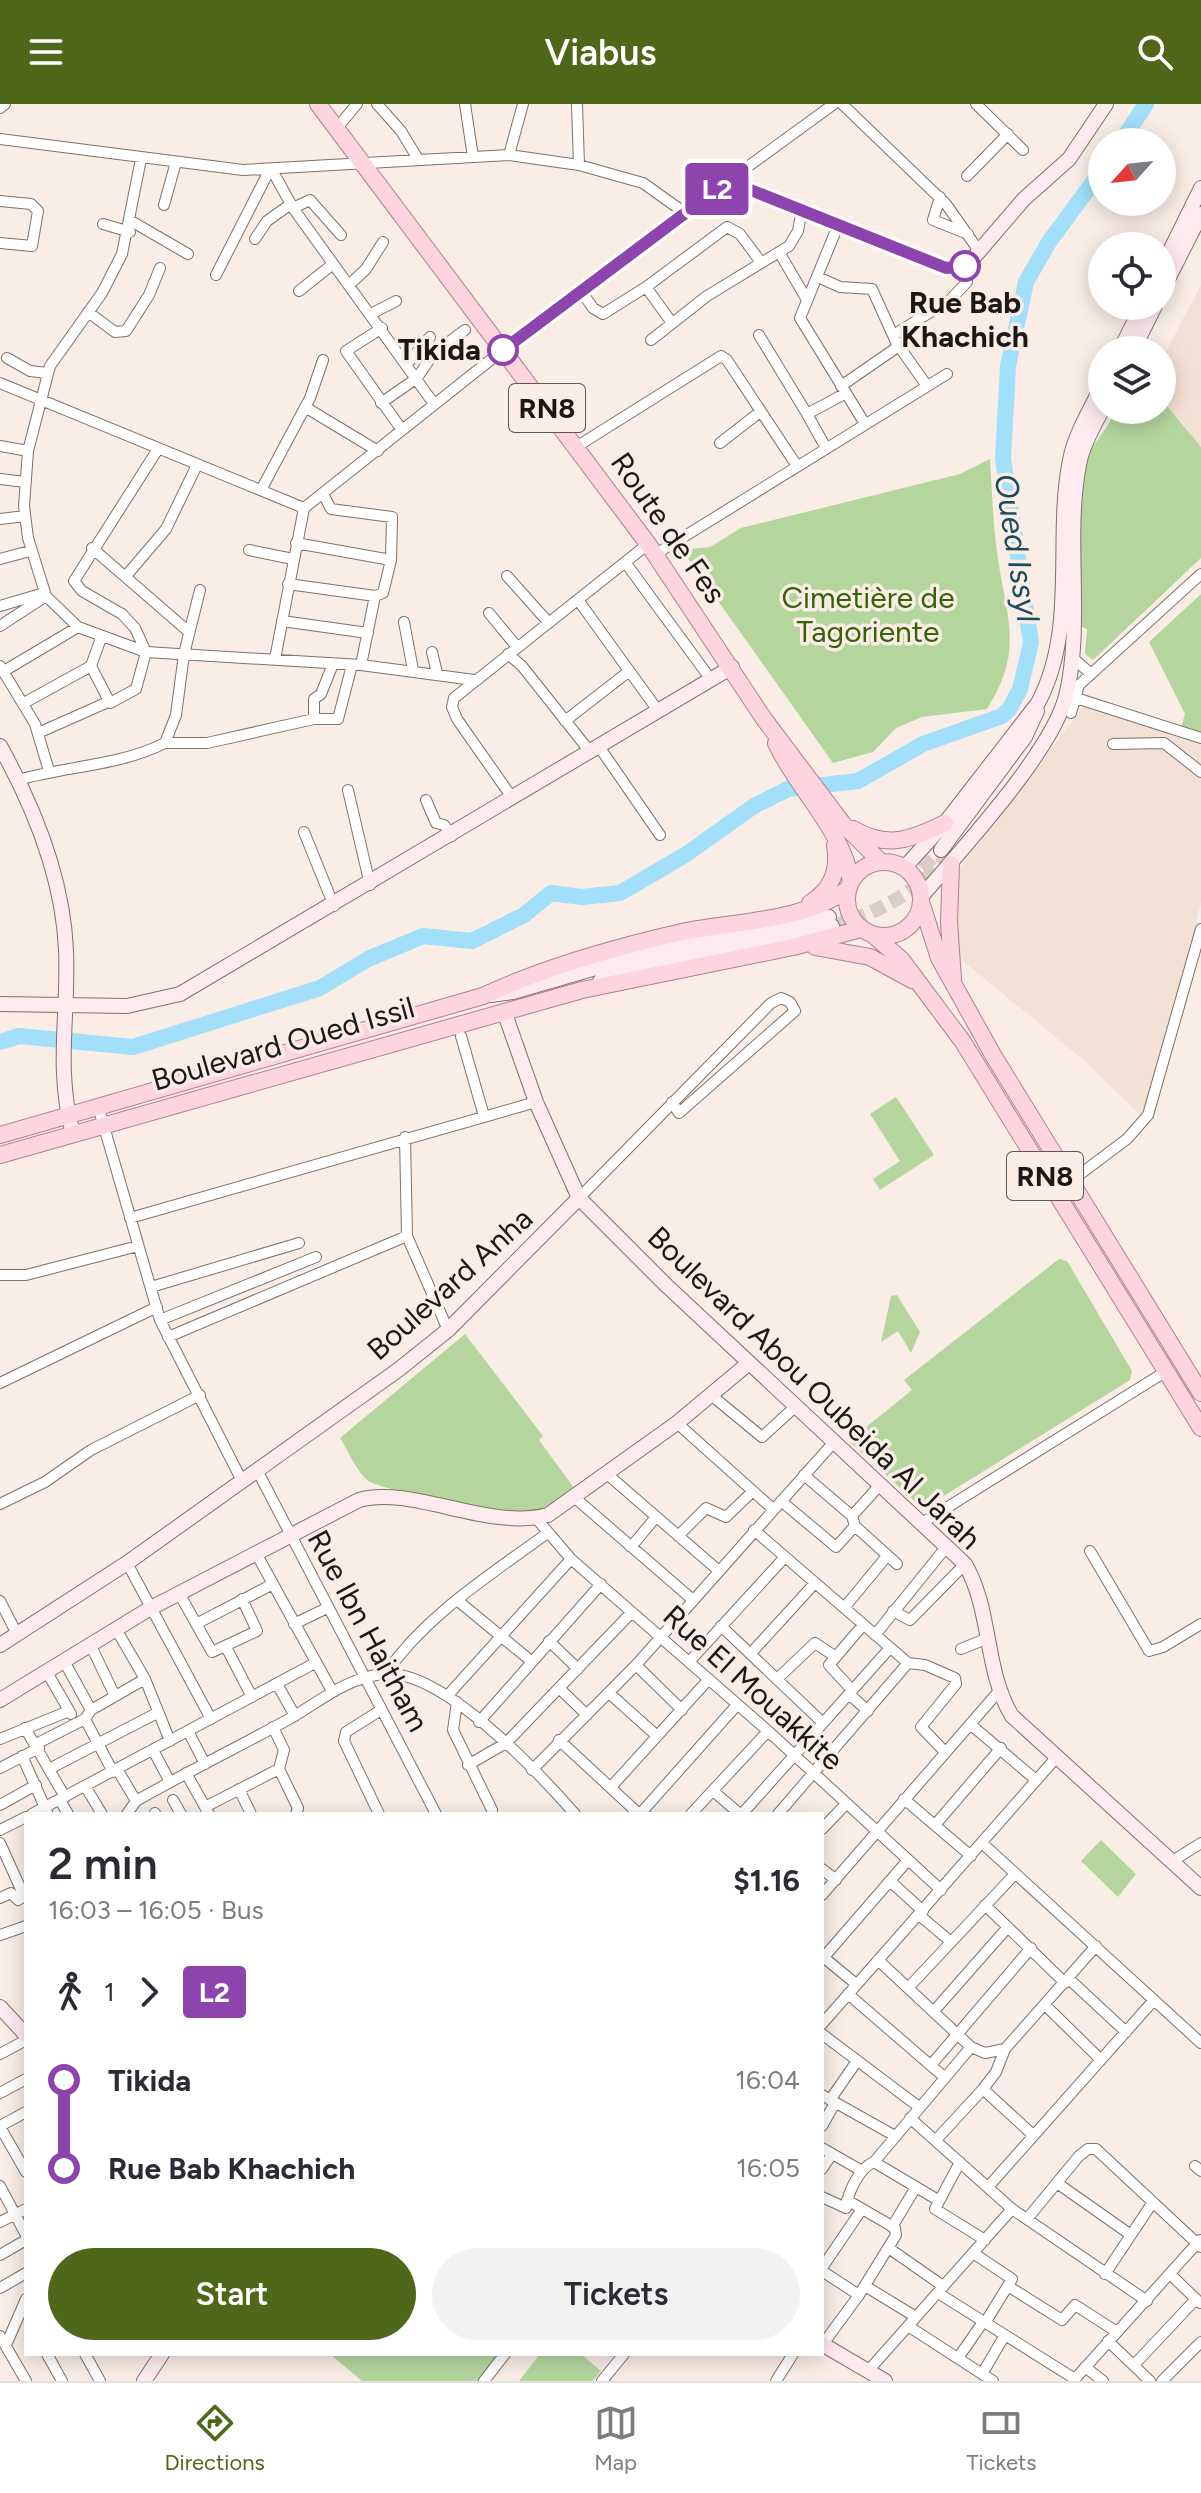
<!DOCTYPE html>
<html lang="en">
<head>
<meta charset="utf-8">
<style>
  :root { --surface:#fff; --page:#f2f2f3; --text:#2b2b33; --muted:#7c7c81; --line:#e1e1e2; --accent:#4e681a }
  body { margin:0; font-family:Figtree,sans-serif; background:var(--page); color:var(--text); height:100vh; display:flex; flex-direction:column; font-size:30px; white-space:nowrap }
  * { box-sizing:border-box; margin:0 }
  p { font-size:26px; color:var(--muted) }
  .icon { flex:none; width:44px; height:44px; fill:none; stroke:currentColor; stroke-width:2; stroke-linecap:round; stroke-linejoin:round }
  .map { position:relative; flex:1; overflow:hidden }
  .drawer { position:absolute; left:24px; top:1708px; width:800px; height:544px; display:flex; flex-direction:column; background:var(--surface); border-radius:0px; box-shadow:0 4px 20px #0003 }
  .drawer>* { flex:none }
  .badge { padding:0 16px; border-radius:6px; font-size:28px; line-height:52px }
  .needle { width:52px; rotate:243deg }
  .controls { position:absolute; left:1088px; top:24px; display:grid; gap:16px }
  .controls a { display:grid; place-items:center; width:88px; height:88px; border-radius:50%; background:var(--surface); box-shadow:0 4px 20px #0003; font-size:40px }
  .map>.badge { position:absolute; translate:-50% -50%; box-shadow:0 0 0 4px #fff }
  .legs { display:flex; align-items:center; gap:12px; height:88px; padding:0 24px; font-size:26px }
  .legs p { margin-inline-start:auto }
  .overview { display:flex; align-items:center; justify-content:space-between; height:136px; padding:0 24px }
  h1 { font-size:44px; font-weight:600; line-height:60px }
  .action { display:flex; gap:16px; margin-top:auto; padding:16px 24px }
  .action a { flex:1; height:92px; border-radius:48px; background:var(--accent); color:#fff; font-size:32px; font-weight:600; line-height:92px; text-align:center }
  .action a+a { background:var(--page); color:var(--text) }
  ul { padding:0 24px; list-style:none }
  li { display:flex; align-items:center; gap:28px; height:88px; font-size:30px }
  li i { display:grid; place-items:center; width:12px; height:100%; margin:0 10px; background:currentColor }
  li i::after { content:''; width:20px; height:20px; margin:-10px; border:6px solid; border-radius:50%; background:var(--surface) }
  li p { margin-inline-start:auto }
  li:first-child i { background:linear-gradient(#0000 50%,currentColor 0) }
  li:last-child i { background:linear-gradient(currentColor 50%,#0000 0) }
  header { display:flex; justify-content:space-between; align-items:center; height:104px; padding:0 24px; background:var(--accent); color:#fff; font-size:36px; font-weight:600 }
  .menu { display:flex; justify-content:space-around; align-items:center; height:112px; border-top:2px solid var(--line); background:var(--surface); font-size:22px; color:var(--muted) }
  .menu a { display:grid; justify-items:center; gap:4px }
  .menu .active { color:var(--accent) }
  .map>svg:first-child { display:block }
</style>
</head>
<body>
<header><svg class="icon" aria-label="menu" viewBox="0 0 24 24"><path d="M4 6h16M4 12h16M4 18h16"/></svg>Viabus<svg class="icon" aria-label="search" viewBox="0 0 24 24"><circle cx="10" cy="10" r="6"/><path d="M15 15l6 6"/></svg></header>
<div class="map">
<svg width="1201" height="2277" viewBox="0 0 1201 2277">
  <rect width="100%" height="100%" fill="#f9ede6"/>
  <path fill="#f4e1d5" d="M 1201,181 L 1201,343 L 1162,296 L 1162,255 Z
    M 1085,601 L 1201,641 L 1201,798 L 1148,1019 L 1087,959 L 957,852 L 957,767 Z"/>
  <path fill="#b4d69d" d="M 1162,296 L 1201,343 L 1201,454 L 1093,556 L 1085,550 L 1087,525 L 1080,522 C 1081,485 1075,379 1089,349 C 1094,339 1106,326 1112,313 L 1107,306 L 1162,306 Z
    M 990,355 C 992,388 993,422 998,455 C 1007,516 1024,547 987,605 L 922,613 L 896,624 L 873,648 L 833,659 L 682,446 L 710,443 L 741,424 L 960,370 Z
    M 1201,490 L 1201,630 L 1181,624 L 1185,610 L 1149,538 Z
    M 896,993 L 934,1051 L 880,1086 L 873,1075 L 900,1057 L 870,1010 Z
    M 1059,1155 L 1067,1157 L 1132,1267 L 1130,1276 L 923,1405 L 849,1337 L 912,1286 L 904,1276 Z
    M 897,1191 L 920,1228 L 911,1249 L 898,1227 L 881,1238 L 891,1192 Z
    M 465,1230 L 543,1332 L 539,1336 L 574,1384 C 561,1394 548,1404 531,1408 C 515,1412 377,1386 367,1376 C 356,1366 348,1347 340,1334 Z
    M 1101,1736 L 1136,1770 L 1118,1793 L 1081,1757 Z
    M 330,2250 L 506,2250 L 483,2277 L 362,2277 Z
    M 540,2250 L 581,2250 L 601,2267 L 593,2277 L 519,2277 Z"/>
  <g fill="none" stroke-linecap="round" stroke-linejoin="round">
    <path stroke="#a2dffb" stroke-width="16" d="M 1121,38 L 1146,0
      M 0,938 L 19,932 L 133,943 L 320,884 L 368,855 L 423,832 L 472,837 L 524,811 L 551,789 L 582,793 L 620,789 L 685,751 L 754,702 L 788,685 L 858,677 L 923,640 L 1002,612 L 1010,604 L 1020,585 L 1031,539 L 1003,355 L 1008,262 L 1026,178 L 1049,138 L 1102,66"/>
    <path stroke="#d8cdc7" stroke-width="14" stroke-dasharray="14 7" stroke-linecap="butt" d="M 906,778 L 941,746
      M 832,822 C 876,809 916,790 946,754"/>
    <defs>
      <path id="street" d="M 377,0 L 401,27 L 418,55
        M 465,0 L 473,53
        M 577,0 L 579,61
        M 842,0 L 946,100 L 979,147
        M 976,0 L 1023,46
        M 0,4 L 5,0
        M 337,24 L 357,0
        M 0,35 L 243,66 L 509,51 L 579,61 L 643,79 L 685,109
        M 509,51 L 523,0
        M 141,55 L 122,150 L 102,189 L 50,262 L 28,347 L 24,402 L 28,434 L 46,492 L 78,523 L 146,548 L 361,561 L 474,576
        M 272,66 L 293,104 L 434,300
        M 967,72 L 1008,30
        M 728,77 L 834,0
        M 940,93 L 933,116 L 968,130
        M 0,97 L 31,100 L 38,107 L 32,142 L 0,139
        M 164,101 L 176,58
        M 293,104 L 310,96 L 341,131
        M 131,117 L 188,150
        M 839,119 L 800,214 L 865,320
        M 103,120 L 130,128
        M 255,135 L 267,117 L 291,100
        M 779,148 L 807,196
        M 216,171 L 269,67
        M 818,173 L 840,183 L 872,185 L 896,238 L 927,282
        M 350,180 L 366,165 L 383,138
        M 646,183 L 727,123 L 740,130 L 760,157
        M 299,187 L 333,160
        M 581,187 L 593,204 L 603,210 L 646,183 L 672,219
        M 88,208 L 115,228 L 126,227 L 149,191 L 160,164
        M 371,210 L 396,197
        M 382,224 L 346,247 L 402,326
        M 895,230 L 950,196 L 967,178 L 965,162
        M 759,231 L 807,310
        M 651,236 L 707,192 L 789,142 L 798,127 L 802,105
        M 7,254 L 30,267 L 47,269
        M 407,260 L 430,233
        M 0,279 L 304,404
        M 841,282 L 899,242
        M 381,299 L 417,274 L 434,249 L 465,226
        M 305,303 L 378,347
        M 720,339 L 760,308
        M 0,342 L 28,347
        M 576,343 L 721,252 L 727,256 L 797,362
        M 826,344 L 807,310 L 846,289
        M 0,375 L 25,378
        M 261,386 L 310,294 L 323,256
        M 323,390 L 331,405 L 392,413 L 391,456 L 383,489 L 375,492 L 361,561
        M 0,415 L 25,412
        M 296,439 L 391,456
        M 92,444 L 189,528
        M 249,446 L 293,455
        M 656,450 L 947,270
        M 0,455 L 30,447
        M 625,458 L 712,577
        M 126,472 L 166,425 L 197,361
        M 507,472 L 549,519
        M 288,480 L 375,492
        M 578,496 L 659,608
        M 0,502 L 44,489
        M 489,509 L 517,543
        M 282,517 L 368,529
        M 404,518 L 413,566
        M 0,522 L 46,492
        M 432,548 L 437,569
        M 508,550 L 522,562 L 591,649
        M 1073,554 L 1091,570
        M 275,555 L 304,404 L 503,246
        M 0,562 L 35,620 L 49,667
        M 91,562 L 110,599 L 136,585 L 146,548 L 135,524 L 122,510 L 82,487 L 74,477 L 158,345
        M 4,567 L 78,523
        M 1076,594 L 1201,634
        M 24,599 L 91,562 L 101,534
        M 1071,609 L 1079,581 L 1201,470
        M 314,615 L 314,595 L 321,590 L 333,560
        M 565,617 L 628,568
        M 38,629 L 108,598
        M 165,639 L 207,639 L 314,615 L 338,615 L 352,561
        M 1113,640 L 1164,639 L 1201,668
        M 600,644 L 660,731
        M 18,676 C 67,662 119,662 165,639 L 176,611 L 184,550 L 200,486
        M 348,686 L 370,781
        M 513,695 L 457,615 L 452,603 L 454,594 L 648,440
        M 426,696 L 436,719 L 444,721 L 452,732
        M 304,728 L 334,802
        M 461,932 L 484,1012
        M 98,1002 L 160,1216 L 242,1377
        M 405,1033 L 407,1132 L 448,1226
        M 1071,1077 L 1127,1035 L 1148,1011 L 1201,825
        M 579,1094 L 771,899 L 781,894 L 790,898 L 795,907 L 679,1009 L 672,998
        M 130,1114 L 536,998
        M 0,1171 L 26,1171 L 138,1142
        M 151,1183 L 299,1139
        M 160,1216 L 316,1153
        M 168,1233 L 407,1132
        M 0,1279 L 157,1203
        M 711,1291 L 762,1333 L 796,1302
        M 677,1319 L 773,1405
        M 257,1366 L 436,1710
        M 607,1370 L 719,1467
        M 804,1371 L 852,1412 L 855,1422 L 897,1460
        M 574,1393 L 693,1496
        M 781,1397 L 836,1443 L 855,1422
        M 0,1400 L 45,1378 L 91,1346 L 200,1291
        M 852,1412 L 879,1382
        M 536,1414 L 571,1455 L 768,1627 L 941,1786
        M 922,1419 L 1165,1268
        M 754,1426 L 908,1559 L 925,1561 L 955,1574 L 956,1580 L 921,1623 L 945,1648
        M 678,1432 L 706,1404 L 726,1413 L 753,1387
        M 631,1443 L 656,1413
        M 1090,1447 L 1149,1547 L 1163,1543 L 1201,1520
        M 257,1451 L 332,1587
        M 127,1459 L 211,1615
        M 180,1491 L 212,1548 L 257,1527 L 242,1495
        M 457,1496 L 531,1557
        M 0,1497 L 17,1530
        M 844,1504 L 887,1452
        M 893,1507 L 910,1516 L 965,1460
        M 196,1520 L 273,1480
        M 294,1520 L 327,1504
        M 721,1522 L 823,1619
        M 116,1525 L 145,1575 L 170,1637
        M 875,1531 L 947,1442
        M 549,1537 L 578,1565
        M 91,1542 L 115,1592
        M 226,1543 L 252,1593
        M 961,1545 L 988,1534
        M 752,1548 L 815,1479
        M 689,1558 L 785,1453
        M 65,1559 L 91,1606
        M 636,1561 L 682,1606
        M 386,1569 C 426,1511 489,1472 546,1430
        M 48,1570 L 71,1610
        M 777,1575 L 815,1539 L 836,1553
        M 277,1580 L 295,1612
        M 559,1584 L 587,1611
        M 852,1586 L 829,1561 L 863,1521
        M 609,1589 L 657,1632
        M 849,1590 L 868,1607
        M 448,1591 L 571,1455
        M 457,1598 L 453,1626 L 492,1706
        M 85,1615 L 113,1668
        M 479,1618 L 601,1480
        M 970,1620 L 1036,1676
        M 273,1623 L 284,1646 L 279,1665 L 298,1704 L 296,1710
        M 25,1624 L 65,1693
        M 188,1627 L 205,1660
        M 0,1635 L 69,1607
        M 559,1636 L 639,1710
        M 36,1640 L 85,1615 L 91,1606 L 145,1575
        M 153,1646 L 170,1678
        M 22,1652 L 47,1708
        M 468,1661 L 506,1639 L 632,1508
        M 0,1664 L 39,1644
        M 51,1664 L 157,1609
        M 117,1665 L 136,1697
        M 532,1666 L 636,1561 L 834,1338
        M 186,1669 L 209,1710
        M 85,1682 L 102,1710
        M 611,1683 L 709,1575
        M 239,1685 L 251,1710
        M 713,1687 L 740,1710
        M 904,1695 L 971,1752
        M 60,1696 L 68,1710
        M 173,1696 L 181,1710
        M 0,1701 L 36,1681
        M 205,1703 L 279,1665
        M 155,1709 L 155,1710
        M 32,1710 L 315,1559
        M 127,1710 L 136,1697 C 187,1668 240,1642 291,1614 C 320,1597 348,1573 384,1570 C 442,1565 538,1668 575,1710
        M 379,1710 L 344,1637 L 346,1628 L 381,1606
        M 640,1710 L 737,1601
        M 691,1710 L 768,1627
        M 742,1710 L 889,1545
        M 778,1710 L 908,1559
        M 935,1721 L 1001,1644
        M 822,1725 L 846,1700
        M 0,1726 L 26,1713
        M 0,1739 L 24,1792
        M 982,1739 L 1201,1939
        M 1171,1758 L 1201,1739
        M 822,1765 L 836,1776
        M 890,1777 L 923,1807
        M 822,1791 L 999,1587
        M 0,1794 L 11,1789 L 18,1796 L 26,1791
        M 985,1801 L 1065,1879
        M 919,1811 L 950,1837
        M 0,1831 L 26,1822
        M 822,1852 L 856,1880
        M 824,1853 L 908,1756
        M 878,1856 L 971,1943 L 985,1949 L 1005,1945
        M 1069,1875 L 1126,1928
        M 909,1883 L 1015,1770
        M 848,1890 L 943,1972
        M 1046,1902 L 1101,1956
        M 934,1907 L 1008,1823
        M 822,1920 L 1055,1655
        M 822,1930 L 919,2003
        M 0,1950 L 26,1936
        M 931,1961 L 1031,1844
        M 983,1985 L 1033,2031
        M 0,1989 L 26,1975
        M 822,1991 L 895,2032
        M 830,1996 L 857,1957
        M 910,2014 L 1012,2105 L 1147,2197
        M 0,2022 L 26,2008
        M 822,2022 L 835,1999
        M 0,2023 L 26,2068
        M 936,2036 L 983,1985 L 996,1968 L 1005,1945 L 1096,1842
        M 822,2044 L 862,2067
        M 874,2058 L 938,2096
        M 960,2058 L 935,2105 L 985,2136
        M 1195,2062 L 1201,2067
        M 822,2065 L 832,2050
        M 1057,2079 L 1131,2131
        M 0,2082 L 26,2131
        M 988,2083 L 1154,1896
        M 822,2093 L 846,2104 C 848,2088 859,2064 874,2058 L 971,1943
        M 1027,2115 L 1079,2052 L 1088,2045 L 1096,2045 L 1201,2143
        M 0,2118 L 26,2105
        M 892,2123 L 916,2083
        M 890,2145 L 943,2182
        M 973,2149 L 1012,2175 L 985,2219
        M 0,2151 L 26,2136
        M 822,2164 L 862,2105
        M 822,2167 L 859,2191
        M 1105,2170 L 1153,2098
        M 1170,2170 L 1200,2199
        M 865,2182 L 916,2213
        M 1008,2182 L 1062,2216 L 1075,2201 L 1117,2228
        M 0,2184 L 26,2169
        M 938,2189 L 1075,2275
        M 908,2222 L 993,2277
        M 0,2232 L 26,2277
        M 1108,2237 L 1150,2277
        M 823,2240 L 859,2191 L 896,2131 L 895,2124 L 847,2096
        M 6,2241 L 26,2195
        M 47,2250 L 62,2277
        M 85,2250 L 100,2277
        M 958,2254 L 983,2218
        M 1134,2261 L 1196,2195
        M 1085,2263 L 1103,2277
        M 868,2267 L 1012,2105
        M 982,2270 L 1005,2231
        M 484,2277 L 505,2250
        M 602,2277 L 624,2250
        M 776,2277 L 793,2250
        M 1073,2277 L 1200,2136
        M 1162,2277 L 1201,2238"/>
      <path id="secondary" d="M 1162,163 L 1201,84
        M 1162,187 L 1201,110
        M 503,246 L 728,77 L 946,164 L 959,165 L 969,159 L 1024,95 L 1069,55 L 1106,0
        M 1120,246 L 1142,202
        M 1133,246 L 1155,202
        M 0,642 C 35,705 63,774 66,846 C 69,912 55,963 73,1030
        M 941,746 L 1025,633 L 1037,607
        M 904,764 L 945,719 L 1038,599 C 1078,524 1054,435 1070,356 C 1075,330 1090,306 1102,282
        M 921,793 C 961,746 1052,648 1066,592 C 1084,519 1064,429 1080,356 C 1084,338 1094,322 1102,306
        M 600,877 L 696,849 L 832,822
        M 491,891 L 513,888 L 668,843 L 829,813
        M 0,900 L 127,902 L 180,890 L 732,563
        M 504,907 L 536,998 L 579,1094 L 667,1182 L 965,1460 C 992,1506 984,1566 1012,1612 L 1201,1784
        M 0,1541 L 127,1459 L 398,1266 L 448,1226 L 579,1094
        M 0,1596 L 149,1505 L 359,1396 C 412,1381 488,1427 548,1411 L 677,1319 L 749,1259
        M 0,1903 L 26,1931
        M 822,2240 L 885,2277
        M 144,2277 L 162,2250"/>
      <path id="primary" d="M 318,0 L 648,440 L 764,615 L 843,720 L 881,758
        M 776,639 C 797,685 843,726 851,777
        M 853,725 C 887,745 911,736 945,719
        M847 795a37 37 0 1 1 74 0a37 37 0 1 1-74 0Z
        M 951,760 L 949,818 L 953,875
        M 921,798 L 939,854 L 993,951 L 1201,1289
        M 810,799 C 832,785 839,767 835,741
        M 873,831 L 901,855 L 963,938 L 1201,1324
        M 815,843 L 870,853 L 912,876
        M 0,1031 L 483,892 C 545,863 616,843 682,828 C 736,817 803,818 848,785
        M 0,1051 L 582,886 L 793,843 L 861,825"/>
    </defs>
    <use href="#street" stroke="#7d726c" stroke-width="12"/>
    <use href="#secondary" stroke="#7d726c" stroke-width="16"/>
    <use href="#primary" stroke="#af808c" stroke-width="18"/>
    <use href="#street" stroke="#fff" stroke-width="10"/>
    <use href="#secondary" stroke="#ffeaf0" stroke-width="14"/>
    <use href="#primary" stroke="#fed4e0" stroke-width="16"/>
  </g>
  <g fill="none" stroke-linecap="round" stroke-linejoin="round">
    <defs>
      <path id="line-1" d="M 503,246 L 728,77 L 946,164 L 965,162"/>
    </defs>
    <use href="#line-1" stroke="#fff" stroke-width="18"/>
    <use href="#line-1" stroke="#8e44ad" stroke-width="12"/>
  </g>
  <g fill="#fff" stroke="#8e44ad" stroke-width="4">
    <circle cx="965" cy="162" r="14"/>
    <circle cx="503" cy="246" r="14"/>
  </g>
  <g text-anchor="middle" stroke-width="7" stroke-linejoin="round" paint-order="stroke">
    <g fill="#f9ede6" stroke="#5e5854" stroke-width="2">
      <rect x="509" y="280" width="76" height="48" rx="6"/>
      <rect x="1007" y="1048" width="76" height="48" rx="6"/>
    </g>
    <g font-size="28" font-weight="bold" fill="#1c1816">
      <text x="547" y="314">RN8</text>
      <text x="1045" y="1082">RN8</text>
    </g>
    <g font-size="30" font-weight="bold" fill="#1c1816" stroke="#f9ede6">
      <text x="965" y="209">Rue Bab<tspan x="965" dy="34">Khachich</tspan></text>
      <text x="481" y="256" text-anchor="end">Tikida</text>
    </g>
    <g font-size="30" fill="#1c1816" stroke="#f9ede6">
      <text transform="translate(668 424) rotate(55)" y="10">Route de Fes</text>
      <text transform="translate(283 940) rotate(-16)" y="10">Boulevard Oued Issil</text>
      <text transform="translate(450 1180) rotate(-42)" y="10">Boulevard Anha</text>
      <text transform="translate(814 1284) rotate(44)" y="10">Boulevard Abou Oubeida Al Jarah</text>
      <text transform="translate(368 1527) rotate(62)" y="10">Rue Ibn Haitham</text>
      <text transform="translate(753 1584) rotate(42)" y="10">Rue El Mouakkite</text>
    </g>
    <g font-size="30" fill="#376208" stroke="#f9ede6">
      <text x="868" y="504">Cimetière de<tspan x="868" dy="34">Tagoriente</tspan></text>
    </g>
    <g font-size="32" font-style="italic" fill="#1b4b5f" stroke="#f9ede6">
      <text transform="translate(1017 444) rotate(81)" y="11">Oued Issyl</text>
    </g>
  </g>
</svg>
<div class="controls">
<a><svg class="needle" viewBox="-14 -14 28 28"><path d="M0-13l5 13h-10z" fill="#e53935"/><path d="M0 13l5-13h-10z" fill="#7c7c81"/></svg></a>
<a><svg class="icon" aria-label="locate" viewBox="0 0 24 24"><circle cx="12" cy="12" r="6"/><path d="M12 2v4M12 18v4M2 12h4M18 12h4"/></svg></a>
<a><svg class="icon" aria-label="layers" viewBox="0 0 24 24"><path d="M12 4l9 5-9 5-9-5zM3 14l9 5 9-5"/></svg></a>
</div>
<b class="badge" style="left:717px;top:85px;background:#8e44ad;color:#fff">L2</b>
<section class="drawer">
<div class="overview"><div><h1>2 min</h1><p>16:03 – 16:05 · Bus</p></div><b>$1.16</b></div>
<div class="legs"><svg class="icon" aria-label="walk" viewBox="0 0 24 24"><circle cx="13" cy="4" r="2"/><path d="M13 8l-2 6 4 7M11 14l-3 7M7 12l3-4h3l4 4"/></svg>1<svg class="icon" aria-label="forward" viewBox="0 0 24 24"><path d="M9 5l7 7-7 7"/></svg><b class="badge" style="background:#8e44ad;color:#fff">L2</b></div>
<ul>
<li><i style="color:#8e44ad"></i><b>Tikida</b><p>16:04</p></li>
<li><i style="color:#8e44ad"></i><b>Rue Bab Khachich</b><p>16:05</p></li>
</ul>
<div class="action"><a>Start</a><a>Tickets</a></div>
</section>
</div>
<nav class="menu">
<a class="active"><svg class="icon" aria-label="directions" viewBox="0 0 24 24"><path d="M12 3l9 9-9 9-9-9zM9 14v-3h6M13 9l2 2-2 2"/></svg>Directions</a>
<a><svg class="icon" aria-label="map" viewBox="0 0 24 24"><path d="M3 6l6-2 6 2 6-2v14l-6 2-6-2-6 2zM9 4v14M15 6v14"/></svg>Map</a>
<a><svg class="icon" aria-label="tickets" viewBox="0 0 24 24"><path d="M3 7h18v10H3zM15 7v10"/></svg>Tickets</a>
</nav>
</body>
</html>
